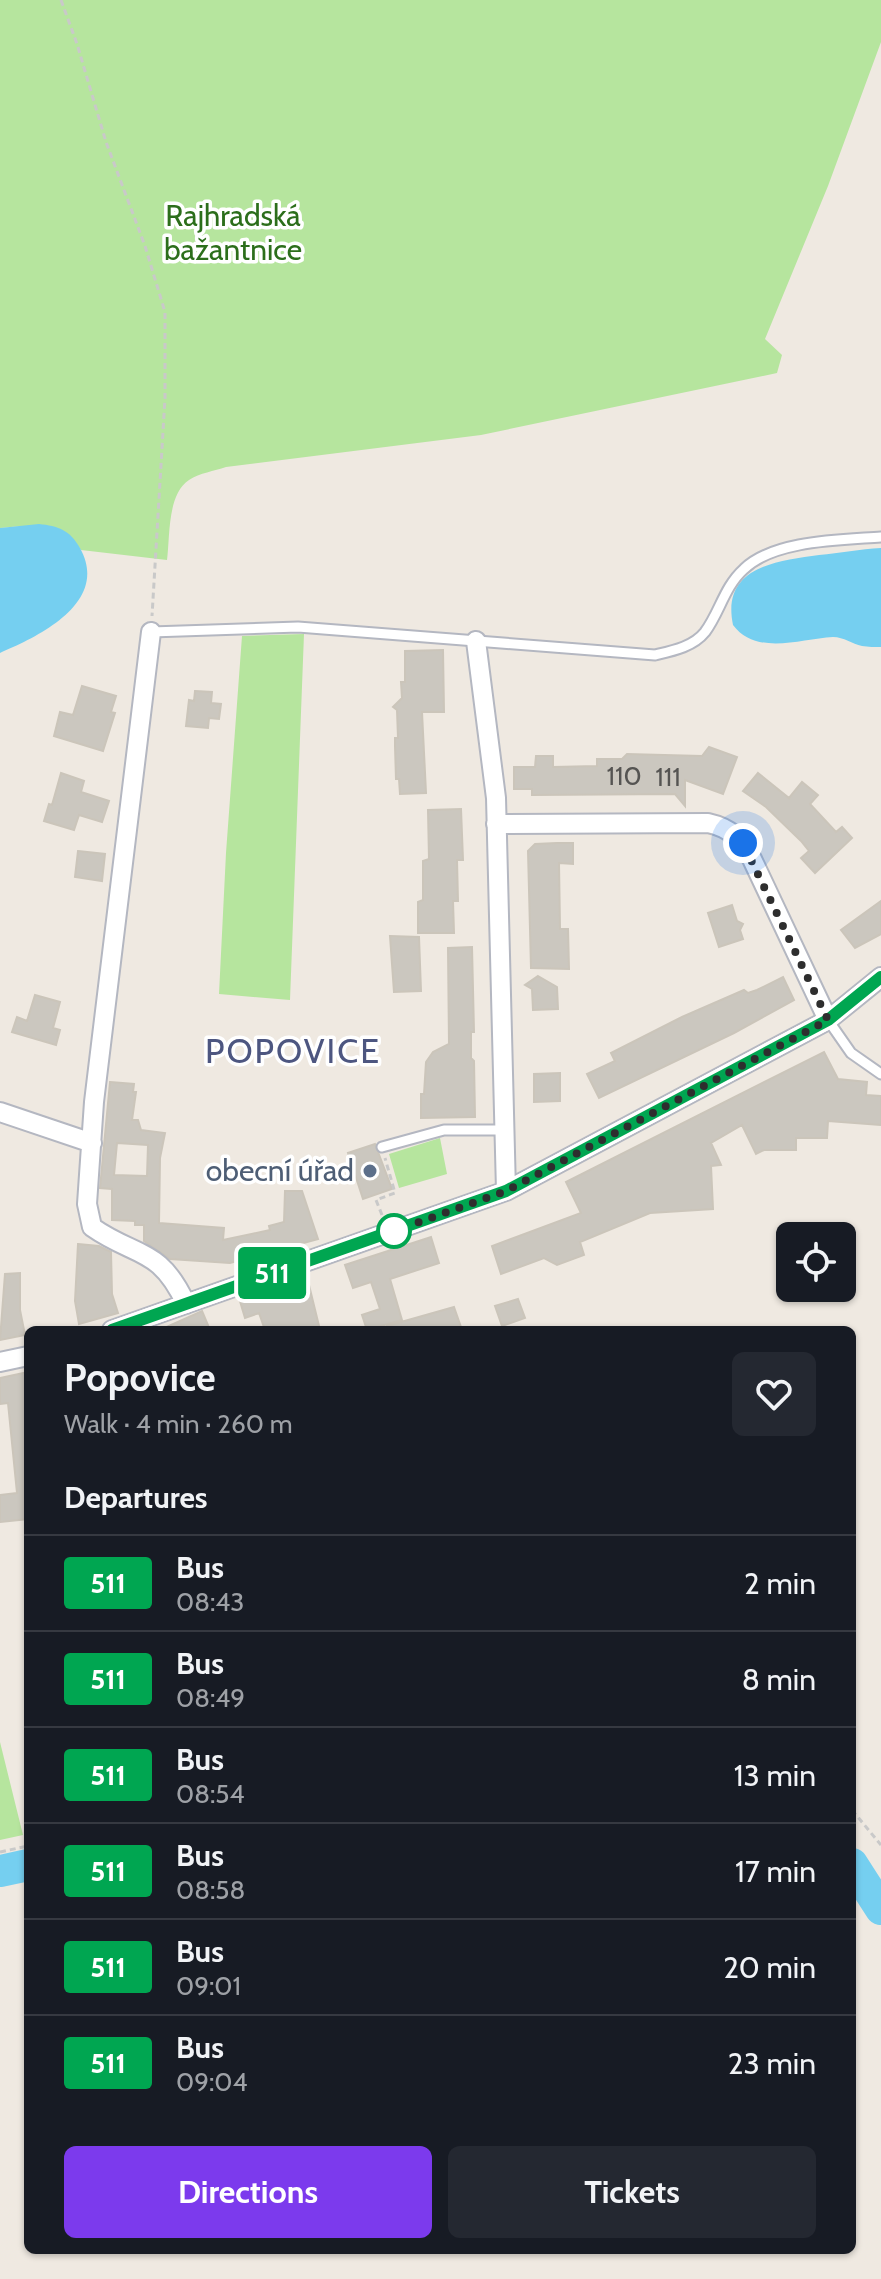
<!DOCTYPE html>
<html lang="en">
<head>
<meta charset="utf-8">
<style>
  :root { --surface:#171b24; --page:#242831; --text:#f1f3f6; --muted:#9ea1a6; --line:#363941; --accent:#7c3aed }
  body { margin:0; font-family:Cabin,sans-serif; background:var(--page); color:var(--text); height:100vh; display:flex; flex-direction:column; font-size:30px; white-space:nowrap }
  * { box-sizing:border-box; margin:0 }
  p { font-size:26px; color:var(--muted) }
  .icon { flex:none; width:44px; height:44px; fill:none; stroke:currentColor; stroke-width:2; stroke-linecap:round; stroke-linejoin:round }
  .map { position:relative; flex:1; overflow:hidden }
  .side { position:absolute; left:24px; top:1326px; width:832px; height:928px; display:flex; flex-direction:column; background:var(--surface); border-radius:12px; box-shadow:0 2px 6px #0004 }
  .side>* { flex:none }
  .badge { padding:0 16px; border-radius:6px; font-size:28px; line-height:52px }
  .tools { position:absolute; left:776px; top:1222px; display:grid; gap:16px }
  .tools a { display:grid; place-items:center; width:80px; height:80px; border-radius:12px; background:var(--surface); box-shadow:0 2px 6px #0004; font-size:40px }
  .you { position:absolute; width:40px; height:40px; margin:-20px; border:6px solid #fff; border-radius:50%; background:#1a73e8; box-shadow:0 0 0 12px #1a73e833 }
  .map>.badge { position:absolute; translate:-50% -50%; box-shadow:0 0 0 4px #fff }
  h2 { padding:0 40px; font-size:30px; line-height:72px }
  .round { display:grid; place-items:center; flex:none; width:84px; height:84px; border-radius:12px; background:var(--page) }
  .overview { display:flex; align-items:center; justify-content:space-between; height:136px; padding:0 40px }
  h1 { font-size:38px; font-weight:700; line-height:60px }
  .button { display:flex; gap:16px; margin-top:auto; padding:16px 40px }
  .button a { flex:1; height:92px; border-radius:12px; background:var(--accent); color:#fff; font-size:32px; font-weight:700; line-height:92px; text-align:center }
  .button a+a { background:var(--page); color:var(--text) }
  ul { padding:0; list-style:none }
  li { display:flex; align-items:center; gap:24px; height:96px; padding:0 40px; border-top:2px solid var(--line) }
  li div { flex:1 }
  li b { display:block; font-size:30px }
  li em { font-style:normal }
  li .badge { min-width:88px; font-weight:700; text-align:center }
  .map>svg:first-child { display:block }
</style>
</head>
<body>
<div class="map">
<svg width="881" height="2279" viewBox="0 0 881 2279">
  <rect width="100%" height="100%" fill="#efe9e1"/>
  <path fill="#b6e59e" d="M 0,0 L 881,0 L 881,42 L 828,186 L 765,339 L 782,355 L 777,373 L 481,435 L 226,467 C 214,471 200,473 189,480 C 167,494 170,538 167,560 L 81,550 C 65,522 27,525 0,528 Z
    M 304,634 L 290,1000 L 219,994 L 226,853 L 242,636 Z
    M 440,1138 L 447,1174 L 399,1188 L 389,1154 Z
    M 0,1742 L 23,1835 L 0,1840 Z"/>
  <path fill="#75cff0" d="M 39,524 C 58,526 70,530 80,548 C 110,602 40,636 0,653 L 0,528 Z
    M 881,548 L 881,647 C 875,647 868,647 862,646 C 852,644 844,637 833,637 C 800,639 756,656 733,625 C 721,567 776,561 819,555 C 840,553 860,549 881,548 Z"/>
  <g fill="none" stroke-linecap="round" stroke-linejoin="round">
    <path stroke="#75cff0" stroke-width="32" d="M 852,1864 L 881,1909
      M 0,1871 L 28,1865"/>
  </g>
  <path fill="#cbc7bf" stroke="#cbc5ba" stroke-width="2" fill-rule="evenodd" d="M 443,650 L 444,712 L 422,712 L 426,793 L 400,794 L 399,779 L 396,779 L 395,746 L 395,738 L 398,738 L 397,710 L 393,707 L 402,698 L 401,682 L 405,682 L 405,651 Z
    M 82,686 L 116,696 L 111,712 L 115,713 L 103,751 L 54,736 L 60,712 L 73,715 Z
    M 195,691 L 212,692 L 211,703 L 221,704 L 219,719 L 209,718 L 208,728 L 186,726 L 189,700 L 194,701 Z
    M 709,747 L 737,757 L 723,794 L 685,780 L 685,806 L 675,794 L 532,795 L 532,789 L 514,789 L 514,767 L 535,767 L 536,756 L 553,756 L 553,767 L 597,766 L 597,759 L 622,759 L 627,754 L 702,756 Z
    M 61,773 L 84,781 L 81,792 L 109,801 L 102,822 L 79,815 L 74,830 L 44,821 L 49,804 L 52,805 Z
    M 758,773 L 789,798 L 802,782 L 818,795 L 810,804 L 836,832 L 842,827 L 852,838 L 815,873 L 801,858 L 809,851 L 801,841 L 766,807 L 743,791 Z
    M 461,809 L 463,860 L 457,860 L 458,901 L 453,901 L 454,933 L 418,933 L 418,902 L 423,900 L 423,861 L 429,859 L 428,810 Z
    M 557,843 L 573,843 L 573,864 L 559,863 L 560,929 L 568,929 L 569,969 L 531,968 L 528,851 L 535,844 Z
    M 78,851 L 105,854 L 102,881 L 75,877 Z
    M 881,901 L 881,934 L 855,948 L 841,930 Z
    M 732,905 L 737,921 L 743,924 L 740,930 L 743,939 L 719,947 L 708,913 Z
    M 390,936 L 419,937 L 421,991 L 394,992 Z
    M 472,947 L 474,1032 L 471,1032 L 471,1058 L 474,1061 L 475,1117 L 421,1118 L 421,1094 L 424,1094 L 426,1062 L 433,1052 L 449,1044 L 448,948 Z
    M 538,976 L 557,987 L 558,1009 L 533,1010 L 532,989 L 525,985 Z
    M 783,977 L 794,1000 L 734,1033 L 599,1098 L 587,1074 L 615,1061 L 611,1053 L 682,1017 L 744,990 L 748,993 L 757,990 Z
    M 35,995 L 60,1002 L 53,1028 L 60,1030 L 56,1045 L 12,1032 L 17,1017 L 27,1021 Z
    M 824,1052 L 838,1079 L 867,1082 L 866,1095 L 881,1096 L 881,1125 L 828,1121 L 827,1138 L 796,1138 L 796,1150 L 764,1150 L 756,1154 L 742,1125 L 711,1143 L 721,1165 L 711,1166 L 713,1209 L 650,1213 L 580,1242 L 584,1255 L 557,1265 L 544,1258 L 501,1274 L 492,1246 L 581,1213 L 566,1182 Z
    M 560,1073 L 560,1101 L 534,1102 L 534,1074 Z
    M 110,1082 L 134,1084 L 133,1092 L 136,1092 L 132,1120 L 138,1120 L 141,1130 L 165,1133 L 160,1158 L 159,1223 L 224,1228 L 223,1240 L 270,1230 L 269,1226 L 284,1222 L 285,1191 L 302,1191 L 318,1239 L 230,1263 L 170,1259 L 144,1241 L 144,1225 L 135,1225 L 135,1221 L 112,1220 L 112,1189 L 100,1188 ZM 117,1143 L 148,1145 L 147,1176 L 114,1175 Z
    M 375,1144 L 392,1189 L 363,1199 L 348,1153 Z
    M 431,1237 L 439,1263 L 390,1279 L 402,1320 L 367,1330 L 362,1315 L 380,1309 L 371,1282 L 353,1288 L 345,1265 Z
    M 78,1244 L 99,1246 L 111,1252 L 112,1294 L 118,1313 L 79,1324 L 75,1301 Z
    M 20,1273 L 20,1310 L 25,1335 L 0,1340 L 5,1274 Z
    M 308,1281 L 320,1330 L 265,1330 L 259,1313 L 245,1318 L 239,1298 L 265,1289 Z
    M 518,1299 L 525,1318 L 502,1326 L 495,1306 Z
    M 454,1307 L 462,1330 L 388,1330 L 387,1326 Z
    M 202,1311 L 210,1330 L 160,1330 Z
    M 28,1372 L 28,1519 L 0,1522 L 0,1495 L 17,1493 L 8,1403 L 0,1404 L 0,1378 Z"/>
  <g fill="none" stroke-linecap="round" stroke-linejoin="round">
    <defs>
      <path id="service" d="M 151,632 L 298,627 L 655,655 C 672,651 693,647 705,632 C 720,612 724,587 744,569 C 774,540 841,540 881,537
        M 828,1020 L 851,1053 L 881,1074
        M 382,1147 L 444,1130 L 504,1130"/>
      <path id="minor" d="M 151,632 L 94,1102 L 87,1204 L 92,1227 C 136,1258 159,1246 186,1304
        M 476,641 L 496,798 L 506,1191
        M 496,824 L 708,823 C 731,828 741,839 752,859 L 828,1020
        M 0,1112 L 92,1143
        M 112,1330 L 506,1191 L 828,1020 L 881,977
        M 0,1362 L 28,1356"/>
    </defs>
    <use href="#service" stroke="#b4b7c1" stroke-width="13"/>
    <use href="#minor" stroke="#b4b7c1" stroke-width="22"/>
    <path stroke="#c9c9c9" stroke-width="3" stroke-dasharray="6 4" stroke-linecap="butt" d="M 61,0 L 77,44 L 106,142 L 145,246 L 165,312 L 165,398 L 152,616
      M 382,1215 L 376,1200 L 395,1193 L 385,1158
      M 852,1810 L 881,1845
      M 0,1852 L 28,1846"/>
    <use href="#service" stroke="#fff" stroke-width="9"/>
    <use href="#minor" stroke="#fff" stroke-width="18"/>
  </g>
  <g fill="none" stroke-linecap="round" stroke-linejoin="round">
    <defs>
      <path id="line" d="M 112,1330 L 506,1191 L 828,1020 L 881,977"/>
    </defs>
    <use href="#line" stroke="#fff" stroke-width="18"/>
    <use href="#line" stroke="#00a651" stroke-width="12"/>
    <path stroke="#2e2e2e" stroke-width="8" stroke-dasharray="0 14.4" d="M 394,1231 L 386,1234 L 506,1191 L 828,1020 L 743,843"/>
  </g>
  <circle fill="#5c6f8a" stroke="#fff" stroke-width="3" cx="370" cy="1171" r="8"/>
  <circle fill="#fff" stroke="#00a651" stroke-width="4" cx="394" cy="1231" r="16"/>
  <g text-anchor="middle" stroke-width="7" stroke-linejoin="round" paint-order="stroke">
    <g font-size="26" fill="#555452">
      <text x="624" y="785">110</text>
      <text x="668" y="786">111</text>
    </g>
    <g font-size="30" fill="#2c6e1b" stroke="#fff">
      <text x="233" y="226">Rajhradská<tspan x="233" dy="34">bažantnice</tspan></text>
    </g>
    <g font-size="30" fill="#4e5e75" stroke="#fff" text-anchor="end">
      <text x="354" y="1181">obecní úřad</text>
    </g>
    <g font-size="34" letter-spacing="2" fill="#4d5680" stroke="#fff">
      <text x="293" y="1063">POPOVICE</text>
    </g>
  </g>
</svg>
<div class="tools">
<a><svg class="icon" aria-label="locate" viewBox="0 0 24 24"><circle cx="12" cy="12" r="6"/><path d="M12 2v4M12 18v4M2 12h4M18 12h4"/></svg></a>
</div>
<div class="you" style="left:743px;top:843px"></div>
<b class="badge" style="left:272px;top:1273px;background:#00a651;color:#fff">511</b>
<section class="side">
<div class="overview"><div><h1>Popovice</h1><p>Walk · 4 min · 260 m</p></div><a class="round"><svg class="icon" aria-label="heart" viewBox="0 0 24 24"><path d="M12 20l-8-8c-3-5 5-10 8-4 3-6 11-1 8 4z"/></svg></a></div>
<h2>Departures</h2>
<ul>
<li><span class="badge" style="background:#00a651;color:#fff">511</span><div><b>Bus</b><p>08:43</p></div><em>2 min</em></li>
<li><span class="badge" style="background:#00a651;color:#fff">511</span><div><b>Bus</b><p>08:49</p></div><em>8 min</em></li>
<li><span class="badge" style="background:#00a651;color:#fff">511</span><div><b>Bus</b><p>08:54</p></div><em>13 min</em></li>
<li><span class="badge" style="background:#00a651;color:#fff">511</span><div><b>Bus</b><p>08:58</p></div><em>17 min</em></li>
<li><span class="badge" style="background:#00a651;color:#fff">511</span><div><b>Bus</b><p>09:01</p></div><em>20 min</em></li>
<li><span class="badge" style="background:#00a651;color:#fff">511</span><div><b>Bus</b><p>09:04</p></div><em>23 min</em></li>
</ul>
<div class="button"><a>Directions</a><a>Tickets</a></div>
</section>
</div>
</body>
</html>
